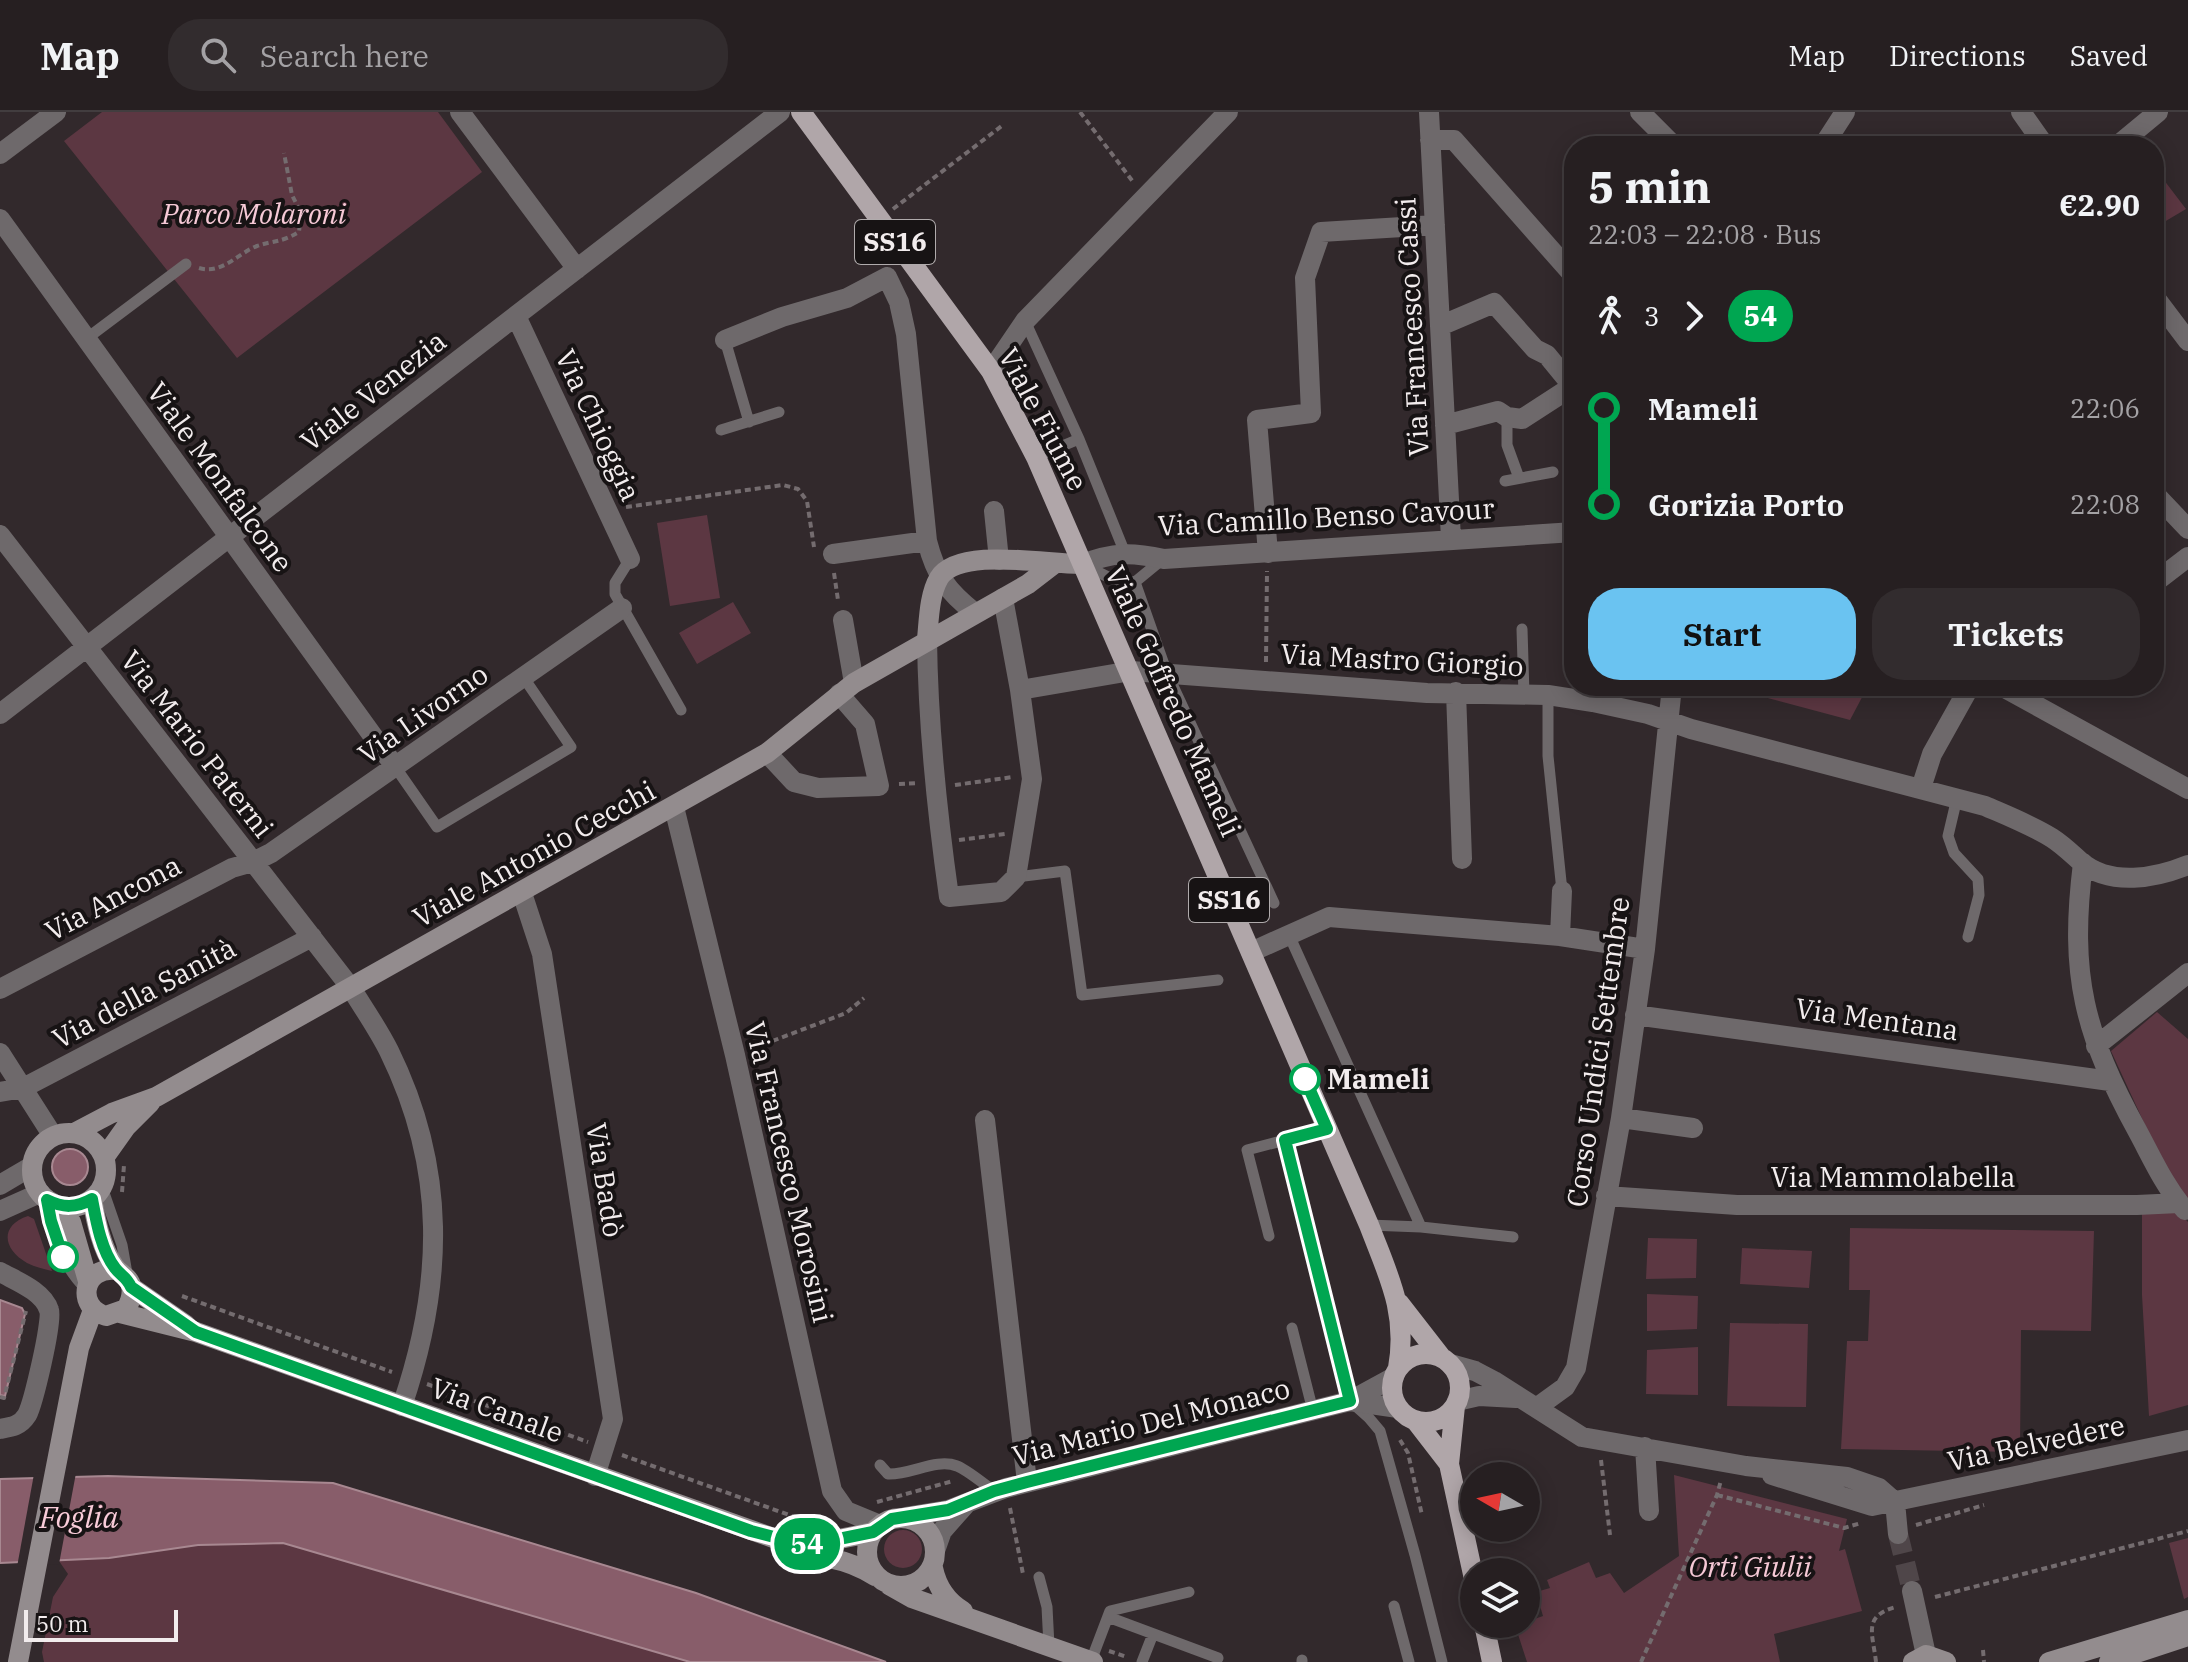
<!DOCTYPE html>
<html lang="en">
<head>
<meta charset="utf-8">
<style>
  :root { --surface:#261f21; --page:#322c2e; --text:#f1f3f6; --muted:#a4a2a5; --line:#423d3f; --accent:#6ac3f1 }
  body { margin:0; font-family:"IBM Plex Serif",serif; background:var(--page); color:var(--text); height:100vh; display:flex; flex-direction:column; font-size:30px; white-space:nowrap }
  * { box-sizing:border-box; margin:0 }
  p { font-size:26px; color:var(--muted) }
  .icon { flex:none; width:44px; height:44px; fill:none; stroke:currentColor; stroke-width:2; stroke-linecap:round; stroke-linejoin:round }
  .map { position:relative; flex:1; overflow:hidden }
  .sheet { position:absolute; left:1564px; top:24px; width:600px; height:560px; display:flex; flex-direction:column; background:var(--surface); border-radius:32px; box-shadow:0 4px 20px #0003,0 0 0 2px var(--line) }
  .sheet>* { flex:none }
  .badge { padding:0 16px; border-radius:26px; font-size:28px; line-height:52px }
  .needle { width:52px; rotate:279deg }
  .buttons { position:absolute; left:1460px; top:1350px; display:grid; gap:16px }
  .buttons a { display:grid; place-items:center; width:80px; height:80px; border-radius:50%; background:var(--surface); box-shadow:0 4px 20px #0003,0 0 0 2px var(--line); font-size:40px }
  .scale { position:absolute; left:24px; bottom:20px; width:154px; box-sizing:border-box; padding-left:8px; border:4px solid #f2eced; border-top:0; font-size:22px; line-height:28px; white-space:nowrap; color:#f2eced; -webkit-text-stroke:6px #171314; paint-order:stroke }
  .map>.badge { position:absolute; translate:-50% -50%; box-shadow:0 0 0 4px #fff }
  .legs { display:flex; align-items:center; gap:12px; height:88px; padding:0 24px; font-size:26px }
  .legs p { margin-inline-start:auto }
  .headline { display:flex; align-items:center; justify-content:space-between; height:136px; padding:0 24px }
  h1 { font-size:44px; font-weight:800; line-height:60px }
  .cta { display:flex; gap:16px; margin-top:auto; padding:16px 24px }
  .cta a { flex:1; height:92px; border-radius:32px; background:var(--accent); color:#111; font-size:32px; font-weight:800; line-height:92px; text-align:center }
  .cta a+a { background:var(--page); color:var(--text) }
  ul { padding:0 24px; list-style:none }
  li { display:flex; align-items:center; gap:28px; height:96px; font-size:30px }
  li i { display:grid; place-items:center; width:12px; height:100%; margin:0 10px; background:currentColor }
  li i::after { content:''; width:20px; height:20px; margin:-10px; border:6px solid; border-radius:50%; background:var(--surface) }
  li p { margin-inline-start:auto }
  li:first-child i { background:linear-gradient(#0000 50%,currentColor 0) }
  li:last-child i { background:linear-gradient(currentColor 50%,#0000 0) }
  header { display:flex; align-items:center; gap:48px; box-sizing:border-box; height:112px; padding:0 40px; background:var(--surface); border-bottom:2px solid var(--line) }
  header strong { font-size:38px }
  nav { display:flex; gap:44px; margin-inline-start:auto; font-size:28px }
  .search { width:560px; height:72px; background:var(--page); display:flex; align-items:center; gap:20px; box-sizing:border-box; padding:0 28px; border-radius:32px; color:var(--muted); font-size:30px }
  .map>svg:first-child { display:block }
</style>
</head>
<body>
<header>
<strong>Map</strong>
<div class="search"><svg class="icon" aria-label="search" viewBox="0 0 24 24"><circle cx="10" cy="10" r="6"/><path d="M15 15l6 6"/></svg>Search here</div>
<nav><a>Map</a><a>Directions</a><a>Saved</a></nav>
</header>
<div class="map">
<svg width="2188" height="1550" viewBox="0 0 2188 1550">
  <rect width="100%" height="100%" fill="#32292c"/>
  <path fill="#5c3742" d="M 102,0 L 438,0 L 482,60 L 237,246 L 64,29 Z
    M 2154,55 L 2186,97 L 2154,116 Z
    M 707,403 L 720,486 L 670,494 L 657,411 Z
    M 733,490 L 751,521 L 697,552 L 679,521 Z
    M 1751,574 L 1868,574 L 1850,608 L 1749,581 Z
    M 2157,900 L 2188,927 L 2188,1090 L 2163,1052 L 2111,939 Z
    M 2142,1097 L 2176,1097 L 2188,1110 L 2188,1293 L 2149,1304 L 2142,1183 Z
    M 28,1104 L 34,1107 L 52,1159 C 44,1157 35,1155 27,1151 C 2,1137 0,1113 28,1104 Z
    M 1850,1116 L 2094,1119 L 2091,1219 L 2021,1218 L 2020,1340 L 1841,1337 L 1847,1229 L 1868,1229 L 1870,1178 L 1849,1178 Z
    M 1648,1126 L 1697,1127 L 1696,1166 L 1646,1167 Z
    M 1742,1136 L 1812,1139 L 1809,1176 L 1740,1172 Z
    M 1647,1182 L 1698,1184 L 1697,1217 L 1647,1219 Z
    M 1730,1211 L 1808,1212 L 1806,1295 L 1727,1294 Z
    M 1698,1235 L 1698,1283 L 1646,1282 L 1647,1238 Z
    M 1674,1363 L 1847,1407 L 1839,1439 L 1845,1437 L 1862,1499 L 1774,1522 L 1780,1550 L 1527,1550 L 1515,1513 L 1526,1512 L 1526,1510 L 1543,1504 L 1536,1480 L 1550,1476 L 1547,1468 L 1589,1450 L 1596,1466 L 1610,1461 L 1624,1481 L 1679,1444 Z
    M884 1437a19 19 0 1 1 38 0a19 19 0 1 1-38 0Z
    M 2188,1426 L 2188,1485 L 2184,1487 L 2169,1431 Z
    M 283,1431 L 652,1537 L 690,1550 L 44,1550 L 42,1540 L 53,1485 L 68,1462 L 59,1449 L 198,1433 Z"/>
  <path fill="#885d6a" stroke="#a88891" stroke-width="2" d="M52 1055a18 18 0 1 1 36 0a18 18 0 1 1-36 0Z
    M 0,1188 L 22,1196 L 25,1202 L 5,1284 L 0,1283 Z
    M 108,1364 L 333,1371 L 696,1481 L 886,1550 L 690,1550 L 283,1431 L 198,1433 L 109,1446 L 0,1451 L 0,1367 Z"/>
  <path fill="#32292c" d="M 76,1361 L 59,1452 L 17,1455 L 34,1362 Z"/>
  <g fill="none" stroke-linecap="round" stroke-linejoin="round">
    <path stroke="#4f4649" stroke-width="20" stroke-dasharray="20 10" stroke-linecap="butt" d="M 1898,1422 L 1912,1479"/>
    <path stroke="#746c6f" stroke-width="4" stroke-dasharray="6 4" stroke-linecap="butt" d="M 1080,0 L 1134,71
      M 893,97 L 1003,13
      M 199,156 C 222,163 238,141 257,134 C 275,128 280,131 299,120 L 301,101 L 292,83 L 284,41
      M 626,395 L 783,373 L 798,377 L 807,389 L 814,435
      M 834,461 L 838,488
      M 1266,550 L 1267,459
      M 899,672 L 918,671
      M 955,673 L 1013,665
      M 959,728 L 1005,722
      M 754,936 L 846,901 L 864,886
      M 122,1080 L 124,1053
      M 182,1184 L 392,1260
      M 427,1272 L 588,1330
      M 0,1285 L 4,1286 L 26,1199
      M 1400,1328 L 1408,1341 L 1422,1403
      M 622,1343 L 806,1409
      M 1601,1348 L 1610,1423
      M 1717,1383 L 1844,1416 L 1861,1411
      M 877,1390 L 953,1369
      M 1010,1396 L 1023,1462
      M 1916,1413 L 1984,1393
      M 1935,1485 L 2188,1419
      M 1983,1538 L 1984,1550
      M 1109,1539 L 1127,1545
      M 1641,1550 L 1717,1383 L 1721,1368
      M 1876,1550 C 1873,1522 1862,1504 1896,1495"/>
    <path stroke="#6e696b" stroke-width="11" d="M 1025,209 L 1079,327 L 1125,441
      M 86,227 L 186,152
      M 725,228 L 749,310
      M 1507,305 L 1507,333 L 1519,366
      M 721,318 L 779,300
      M 1036,345 L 1079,327
      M 1505,369 L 1553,360
      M 630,447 L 615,471 L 615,482 L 681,598
      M 1084,453 L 1114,468 L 1135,470 L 1163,447
      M 1135,470 L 1167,561 L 1274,791
      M 1522,517 L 1524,583
      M 1548,583 L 1548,644 L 1562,779
      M 396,656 L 437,715 L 571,635 L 524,566
      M 1957,686 L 1948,724 L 1954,741 L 1978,767 L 1979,783 L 1968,825
      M 1016,765 L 1065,759 L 1082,883 L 1218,868
      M 1289,823 L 1421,1115
      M 1285,1028 L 1350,1289 L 1369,1306 L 1380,1319 L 1415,1443 L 1442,1550
      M 102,1075 L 122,1133 L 128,1167
      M 47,1088 C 53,1121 61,1153 86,1177
      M 1369,1113 L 1421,1115 L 1513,1125
      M 1269,1124 L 1247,1038 L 1327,1017
      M 1292,1216 L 1313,1299
      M 880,1353 L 888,1362 C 911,1363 936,1346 957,1354 C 966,1357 985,1373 994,1379
      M 1039,1465 L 1047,1495 L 1049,1534
      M 1394,1494 L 1409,1550
      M 1108,1505 L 1218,1546
      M 1091,1549 L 1110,1499 L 1189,1480
      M 1142,1550 L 1153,1522
      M 1302,1550 L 1302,1548"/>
    <path stroke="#6e696b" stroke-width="20" d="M 460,0 L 577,157
      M 1429,0 L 1451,427
      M 1640,0 L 1674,34
      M 2021,0 L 2045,34
      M 1430,28 L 1454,28 L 1574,164
      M 1823,34 L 1845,0
      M 2117,34 L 2158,0
      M 0,42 L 56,0
      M 0,107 L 396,656
      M 887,165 L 899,190 L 906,222 L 927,429 C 936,464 947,479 975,501
      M 2154,184 L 2188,229
      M 516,204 L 630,447
      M 1440,214 L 1494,191 L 1535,237 L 1547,243 L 1574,276
      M 725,228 L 782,205 L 847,186 L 887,165
      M 991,259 L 1025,209 L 1228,0
      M 1445,313 L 1498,299 L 1507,305 L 1522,307 L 1573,274
      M 2154,381 L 2188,417
      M 994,399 L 999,448
      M 0,423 L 351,876 C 364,897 378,917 389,939 C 447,1057 444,1171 402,1294
      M 1268,441 L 1257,308 L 1311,301 L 1305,166 L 1321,120 L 1435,113
      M 833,442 L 927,429
      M 1082,452 C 1114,440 1131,440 1164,447 L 1574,420
      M 2154,471 L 2188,445
      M 843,508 L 854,571
      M 927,527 C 928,613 937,700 949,785 L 1001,780 L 1016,765 L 1032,667 L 1020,578 L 1003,486
      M 2001,574 L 2188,677
      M 1020,578 L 1131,559 L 1427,581 L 1548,583 L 1593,590 L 1648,602 L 1691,617 L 1985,694 C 2008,704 2031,713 2052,726 C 2063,733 2072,742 2081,750 C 2111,775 2156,766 2188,753
      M 1456,580 L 1462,747
      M 0,602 L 780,0
      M 767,641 L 794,670 L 818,676 L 879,674 L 865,612 L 839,582
      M 1921,676 L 1932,642 L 1970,574
      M 674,695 L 735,943 L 832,1379 L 846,1399 L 880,1413
      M 2083,751 C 2069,864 2084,921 2138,1020 C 2152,1046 2165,1075 2185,1098
      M 522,781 L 542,842 L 613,1307 L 595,1364
      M 1560,824 L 1645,837
      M 1251,840 L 1329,805 L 1560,824 L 1562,779
      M 0,877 L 232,756 L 253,750 L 271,741 L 622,496
      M 1635,903 L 2110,969
      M 2096,934 L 2188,861
      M 0,941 L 53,1024
      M 0,980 L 23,976 L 312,825
      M 1621,1006 L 1693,1016
      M 985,1008 L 1027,1370
      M 0,1073 L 32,1054
      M 1606,1084 L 1737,1093 L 2137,1093 L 2179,1091
      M 0,1099 L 40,1081
      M 0,1160 C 16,1169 43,1179 49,1198 C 53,1209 33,1292 27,1303 C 20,1314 12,1315 0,1317
      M 1450,1252 L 1475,1259 L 1494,1269 L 1582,1325 L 1746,1354 L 1847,1365 L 1879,1376 L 1895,1390
      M 1350,1289 L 1398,1296
      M 1457,1289 L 1479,1284 L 1516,1286
      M 1536,1296 L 1565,1275 L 1576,1256 L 1621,1006 L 1645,837 L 1672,574
      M 1645,1335 L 1649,1399
      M 1772,1363 L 1872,1394 L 2188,1328
      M 1895,1390 L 1898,1422
      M 905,1405 L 948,1398 L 1006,1376 L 1350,1289 L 1394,1265
      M 936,1436 L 942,1419 L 965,1393
      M 1912,1479 L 1926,1543"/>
    <path stroke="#938c8e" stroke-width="20" d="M 927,527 C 929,508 929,483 939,466 C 959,434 1049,453 1082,452
      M 74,1021 L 112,1001 L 156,985 L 767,641 L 854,571 L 1028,472 L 1054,452
      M32 1058a37 37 0 1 1 74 0a37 37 0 1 1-74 0Z
      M 104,1046 L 126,1015 L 150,991
      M 92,1087 C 96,1109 101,1135 114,1154 C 119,1162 128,1163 131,1173 C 133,1182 131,1189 126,1197 L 106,1204 C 75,1195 83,1154 116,1158
      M 56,1093 L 71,1110 L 88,1169
      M 131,1175 L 186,1213
      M 120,1201 L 196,1220 L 779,1428 C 812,1434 841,1427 873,1420
      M867 1440a34 34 0 1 1 68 0a34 34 0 1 1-68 0Z
      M 796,1439 C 807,1446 821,1444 833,1447 C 849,1450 862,1456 875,1464
      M 933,1456 C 937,1475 946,1489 963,1499
      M 889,1473 L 912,1486 L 1093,1550
      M 18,1550 L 79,1236 L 93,1198
      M 1913,1550 L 1926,1543 L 1946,1550
      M 2049,1550 L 2188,1508
      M 2109,1550 L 2188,1524"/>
    <path stroke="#b0a6a9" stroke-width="20" d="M 801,0 L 991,259 L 1036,345 L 1369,1113 C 1388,1163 1408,1200 1398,1256
      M 1399,1191 L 1441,1245
      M1392 1276a34 34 0 1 1 68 0a34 34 0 1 1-68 0Z
      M 1455,1294 L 1449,1352 L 1474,1467
      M 1415,1308 L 1449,1352
      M 1484,1512 L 1492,1550"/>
  </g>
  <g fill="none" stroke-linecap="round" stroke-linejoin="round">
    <defs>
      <path id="line-1" d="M 63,1145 L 51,1109 L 47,1088 C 63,1096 76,1096 92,1087 C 96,1108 101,1138 115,1156 C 120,1163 127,1165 131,1175 L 196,1220 L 751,1419 L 801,1432 L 824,1430 L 873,1420 L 892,1407 L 948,1398 L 994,1379 L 1027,1370 L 1350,1289 L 1285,1028 L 1327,1017 L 1305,967"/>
    </defs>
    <use href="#line-1" stroke="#fff" stroke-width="18"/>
    <use href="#line-1" stroke="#00a651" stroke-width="12"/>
  </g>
  <g fill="#fff" stroke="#00a651" stroke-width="4">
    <circle cx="1305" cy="967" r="14"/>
    <circle cx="63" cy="1145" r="14"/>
  </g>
  <g text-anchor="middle" stroke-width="8" stroke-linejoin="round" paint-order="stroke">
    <g fill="#171314" stroke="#b0abac" stroke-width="2">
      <rect x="855" y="108" width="80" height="44" rx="6"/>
      <rect x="1189" y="766" width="80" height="44" rx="6"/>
    </g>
    <g font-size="26" font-weight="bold" fill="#f2eced">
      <text x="895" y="139">SS16</text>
      <text x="1229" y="797">SS16</text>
    </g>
    <g font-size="28" font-style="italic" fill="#f6c9d6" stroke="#171314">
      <text x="254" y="112">Parco Molaroni</text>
      <text x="1750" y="1465">Orti Giulii</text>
    </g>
    <g font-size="28" fill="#f2eced" stroke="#171314">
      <text transform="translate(1412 215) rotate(-93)" y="10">Via Francesco Cassi</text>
      <text transform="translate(373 279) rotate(-38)" y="10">Viale Venezia</text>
      <text transform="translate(1043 307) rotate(62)" y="10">Viale Fiume</text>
      <text transform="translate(598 313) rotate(65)" y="10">Via Chioggia</text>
      <text transform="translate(220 365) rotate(54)" y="10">Viale Monfalcone</text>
      <text transform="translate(1326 405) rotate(-3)" y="10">Via Camillo Benso Cavour</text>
      <text transform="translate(1402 548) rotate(3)" y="10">Via Mastro Giorgio</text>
      <text transform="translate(1173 589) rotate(66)" y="10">Viale Goffredo Mameli</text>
      <text transform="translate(423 602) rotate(-35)" y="10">Via Livorno</text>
      <text transform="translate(197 632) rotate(52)" y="10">Via Mario Paterni</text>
      <text transform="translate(534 742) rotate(-29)" y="10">Viale Antonio Cecchi</text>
      <text transform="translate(113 786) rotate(-28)" y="10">Via Ancona</text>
      <text transform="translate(144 881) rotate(-28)" y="10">Via della Sanità</text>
      <text transform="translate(1877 907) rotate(8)" y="10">Via Mentana</text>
      <text transform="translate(1598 940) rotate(-82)" y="10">Corso Undici Settembre</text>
      <text transform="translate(789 1060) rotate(77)" y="10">Via Francesco Morosini</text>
      <text x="1893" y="1075">Via Mammolabella</text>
      <text transform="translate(605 1068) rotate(81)" y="10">Via Badò</text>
      <text transform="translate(497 1298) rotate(20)" y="10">Via Canale</text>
      <text transform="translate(1151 1310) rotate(-14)" y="10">Via Mario Del Monaco</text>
      <text transform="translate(2036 1331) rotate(-12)" y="10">Via Belvedere</text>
    </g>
    <g font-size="28" font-weight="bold" fill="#f2eced" stroke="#171314" text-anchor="start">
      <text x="1327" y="977">Mameli</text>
    </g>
    <g font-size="30" font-style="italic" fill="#f9ccd9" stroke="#171314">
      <text x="79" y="1416">Foglia</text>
    </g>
  </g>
</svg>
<div class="buttons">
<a><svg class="needle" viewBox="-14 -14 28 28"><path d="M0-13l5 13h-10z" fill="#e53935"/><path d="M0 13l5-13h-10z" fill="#a4a2a5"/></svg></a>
<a><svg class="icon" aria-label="layers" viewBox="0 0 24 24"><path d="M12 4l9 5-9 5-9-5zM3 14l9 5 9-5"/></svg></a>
</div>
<div class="scale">50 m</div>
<b class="badge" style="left:807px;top:1432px;background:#00a651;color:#fff">54</b>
<section class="sheet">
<div class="headline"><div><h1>5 min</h1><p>22:03 – 22:08 · Bus</p></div><b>€2.90</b></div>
<div class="legs"><svg class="icon" aria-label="walk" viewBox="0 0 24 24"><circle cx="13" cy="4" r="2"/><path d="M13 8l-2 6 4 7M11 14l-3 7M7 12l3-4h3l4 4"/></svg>3<svg class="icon" aria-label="forward" viewBox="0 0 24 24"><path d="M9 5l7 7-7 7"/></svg><b class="badge" style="background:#00a651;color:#fff">54</b></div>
<ul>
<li><i style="color:#00a651"></i><b>Mameli</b><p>22:06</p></li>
<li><i style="color:#00a651"></i><b>Gorizia Porto</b><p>22:08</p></li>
</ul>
<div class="cta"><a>Start</a><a>Tickets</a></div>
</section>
</div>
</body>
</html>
